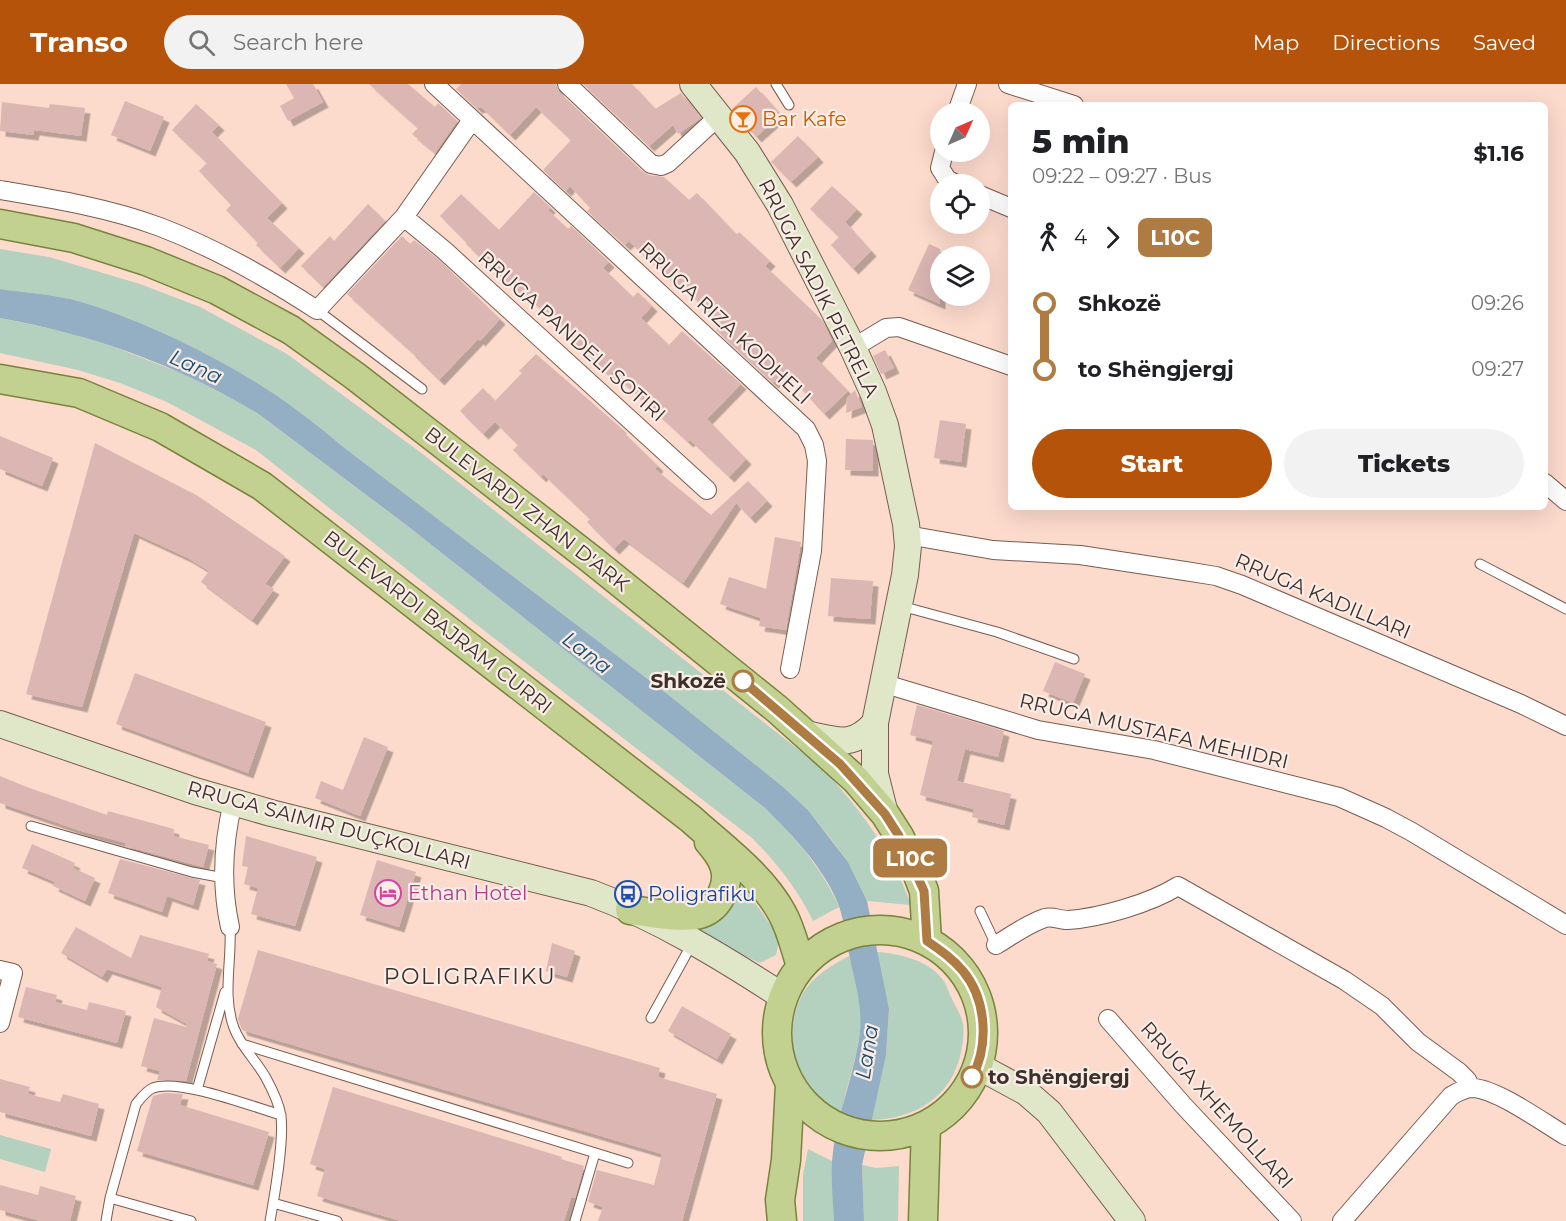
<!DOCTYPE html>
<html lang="en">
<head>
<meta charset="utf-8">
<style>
  :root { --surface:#fff; --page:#f2f2f2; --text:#202124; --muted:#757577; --accent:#b45309 }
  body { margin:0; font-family:Montserrat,sans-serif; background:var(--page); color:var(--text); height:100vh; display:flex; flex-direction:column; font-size:22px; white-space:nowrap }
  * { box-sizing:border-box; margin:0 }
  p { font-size:20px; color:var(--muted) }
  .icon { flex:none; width:33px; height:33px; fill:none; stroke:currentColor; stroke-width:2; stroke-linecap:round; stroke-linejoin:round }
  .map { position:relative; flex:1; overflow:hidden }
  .panel { position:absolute; left:1008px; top:18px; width:540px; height:408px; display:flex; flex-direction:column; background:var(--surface); border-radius:9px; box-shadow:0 6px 24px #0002 }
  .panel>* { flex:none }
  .badge { padding:0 12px; border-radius:9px; font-size:21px; line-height:39px }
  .needle { width:39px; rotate:45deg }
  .buttons { position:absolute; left:930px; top:18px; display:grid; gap:12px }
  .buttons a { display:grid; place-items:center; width:60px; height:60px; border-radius:50%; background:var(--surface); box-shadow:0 6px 24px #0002; font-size:30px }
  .map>.badge { position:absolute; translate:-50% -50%; box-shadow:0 0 0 3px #fff }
  .legs { display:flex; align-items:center; gap:9px; height:66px; padding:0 24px; font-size:20px }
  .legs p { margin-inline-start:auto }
  .overview { display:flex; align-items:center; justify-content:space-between; height:102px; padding:0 24px }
  h1 { font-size:33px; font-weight:800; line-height:45px }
  .primary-button { display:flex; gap:12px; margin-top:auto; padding:12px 24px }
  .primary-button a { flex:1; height:69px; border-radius:36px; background:var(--accent); color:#fff; font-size:24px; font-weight:800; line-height:69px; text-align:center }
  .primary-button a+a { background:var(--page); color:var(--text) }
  ul { padding:0 24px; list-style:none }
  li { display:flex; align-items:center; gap:21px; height:66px; font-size:22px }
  li i { display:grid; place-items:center; width:9px; height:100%; margin:0 8px; background:currentColor }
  li i::after { content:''; width:15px; height:15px; margin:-8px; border:4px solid; border-radius:50%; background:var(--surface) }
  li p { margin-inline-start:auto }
  li:first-child i { background:linear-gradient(#0000 50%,currentColor 0) }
  li:last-child i { background:linear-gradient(currentColor 50%,#0000 0) }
  header { display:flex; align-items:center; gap:36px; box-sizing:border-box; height:84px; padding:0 30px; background:var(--accent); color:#fff }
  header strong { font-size:28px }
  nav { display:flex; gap:33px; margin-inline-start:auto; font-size:21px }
  .search { width:420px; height:54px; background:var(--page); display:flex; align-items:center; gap:15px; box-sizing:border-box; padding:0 21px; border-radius:33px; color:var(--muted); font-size:22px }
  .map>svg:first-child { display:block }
</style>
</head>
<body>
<header>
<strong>Transo</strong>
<div class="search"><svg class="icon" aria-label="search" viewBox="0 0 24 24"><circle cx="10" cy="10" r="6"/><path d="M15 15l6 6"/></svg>Search here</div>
<nav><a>Map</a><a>Directions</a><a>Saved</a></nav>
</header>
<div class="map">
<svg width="1566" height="1137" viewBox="0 0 1566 1137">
  <defs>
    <filter id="shadow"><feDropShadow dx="5.5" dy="5.5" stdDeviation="0" flood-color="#0004"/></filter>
  </defs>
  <rect width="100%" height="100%" fill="#fcdacc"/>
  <path fill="#b3d1be" d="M 0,165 L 49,173 L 140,200 L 200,223 L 287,270 L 420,368 L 823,685 C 861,726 892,768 911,821 L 867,817 L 848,778 L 831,755 L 808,726 L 782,702 L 666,609 L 342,362 C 287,315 239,285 174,254 C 143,240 113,227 81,218 C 55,210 26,209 0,205 Z
    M 0,234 L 67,248 L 114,263 L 186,291 L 239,318 L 260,331 L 405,440 L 765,724 C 795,753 822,784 839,823 L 813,837 C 798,806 777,779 752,754 L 481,544 L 256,366 L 167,318 L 120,299 L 78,286 L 0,269 Z
    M 735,791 L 770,840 L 779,857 L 776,871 L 760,879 L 721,861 L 684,840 Z
    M 876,868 C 899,869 932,877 945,899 C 948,904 949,910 952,915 C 955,922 960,929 962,936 C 965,945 963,958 961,968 C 952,1013 915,1035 871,1036 L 886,971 L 889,925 Z
    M 849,872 C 853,891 862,913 861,932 C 861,965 847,996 842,1028 C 833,1024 822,1019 815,1012 C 789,985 786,941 803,909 C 813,892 832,881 849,872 Z
    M 0,1051 L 51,1065 L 45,1088 L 0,1075 Z
    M 808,1065 L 832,1077 L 834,1137 L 803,1137 L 803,1091 Z
    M 862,1081 L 876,1084 L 899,1082 L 898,1137 L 864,1137 Z"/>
  <path fill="#94aec3" d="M 0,205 C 26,209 55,210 81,218 C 113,227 143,240 174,254 C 239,285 287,315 342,362 L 666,609 L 782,702 L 808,726 L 848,778 L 867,817 L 889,925 L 886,971 L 862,1081 L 864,1137 L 834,1137 C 833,1118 831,1097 832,1077 C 835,1039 851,999 858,961 C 864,930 858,910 851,880 C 847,861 845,840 839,822 C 824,783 793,752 765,724 L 405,440 L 260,331 C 181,282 91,250 0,234 Z"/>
  <path fill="#dbb6b3" filter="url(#shadow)" d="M 286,0 L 313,0 L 323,18 L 288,37 L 280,22 L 294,14 Z
    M 369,0 L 408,0 L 435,23 L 438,19 L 457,37 L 435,69 L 412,50 L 418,44 Z
    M 461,0 L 556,0 L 559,8 L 643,88 L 649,91 L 664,93 L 689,116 L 697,109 L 737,151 L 739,148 L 770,177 L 765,182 L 823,237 L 832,257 L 816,274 L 848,307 L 824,330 L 785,287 L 773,299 L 716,246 L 722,240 L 674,195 L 672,197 L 629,157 L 625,161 L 587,127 L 590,124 L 570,102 L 566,107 L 543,86 L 571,56 L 536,23 L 510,51 L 481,23 L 477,24 L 456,5 Z
    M 583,0 L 632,0 L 655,25 L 681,9 L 701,34 L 678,50 L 673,41 L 649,62 Z
    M 756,3 L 781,31 L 756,53 L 732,25 Z
    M 125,17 L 164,33 L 150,67 L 111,51 Z
    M 2,18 L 49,24 L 50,20 L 85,24 L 81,52 L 34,46 L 33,51 L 0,47 Z
    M 196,20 L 219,41 L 212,48 L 282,119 L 267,134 L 299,164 L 280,184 L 256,161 L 258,159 L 226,126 L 231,121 L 199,87 L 207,79 L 172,46 Z
    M 798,52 L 818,73 L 791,98 L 771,78 Z
    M 832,102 L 857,125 L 845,138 L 871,167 L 853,185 L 831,161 L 839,153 L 810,125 Z
    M 534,108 L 550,123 L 548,126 L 568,145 L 571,142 L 609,178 L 603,184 L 633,213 L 638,208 L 652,222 L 641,234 L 669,261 L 682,247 L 741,300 L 707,335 L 746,375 L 729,393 L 690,356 L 688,358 L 612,288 L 609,292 L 527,212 L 524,215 L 466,160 L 467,159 L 440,132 L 461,110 L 499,146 Z
    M 368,120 L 385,137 L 323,203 L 301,182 L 330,152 L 334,157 Z
    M 402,152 L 410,160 L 414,156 L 438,175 L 500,235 L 480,257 L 478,255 L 439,296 L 415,273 L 416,272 L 347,210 Z
    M 929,160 L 940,165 L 940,220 L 908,206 Z
    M 885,266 L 894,284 L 881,290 L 873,272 Z
    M 536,270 L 621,344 L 620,345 L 658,382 L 655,385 L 711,431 L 748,397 L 767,417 L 750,434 L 736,419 L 683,499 L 624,455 L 614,465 L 587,438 L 590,435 L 543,390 L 541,393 L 513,366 L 518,361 L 495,338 L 483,350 L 460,327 L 483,304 L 495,317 L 522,289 L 519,287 Z
    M 855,306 L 862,323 L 846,329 L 847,314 Z
    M 940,336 L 966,340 L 961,378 L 934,374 Z
    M 0,352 L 53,374 L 42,402 L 0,385 Z
    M 846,355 L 873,356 L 873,387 L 845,386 Z
    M 95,359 L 198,412 L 285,472 L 265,500 L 274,505 L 252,536 L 201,498 L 209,487 L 188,474 L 134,449 L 82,623 L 26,610 Z
    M 775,453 L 801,458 L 786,546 L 759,542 L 761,534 L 720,520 L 729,493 L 766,505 Z
    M 831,494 L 873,497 L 870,535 L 828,532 Z
    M 1055,578 L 1085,590 L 1073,619 L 1043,607 Z
    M 135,589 L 266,638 L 248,689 L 116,640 Z
    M 917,621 L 1004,647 L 998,673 L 965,665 L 957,697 L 1011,710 L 1004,741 L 972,733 L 974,725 L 920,711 L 933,657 L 910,651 Z
    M 364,653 L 388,663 L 360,732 L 315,714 L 321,697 L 343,706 Z
    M 0,692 L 24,702 L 107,731 L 108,727 L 174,745 L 173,752 L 209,761 L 203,783 L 125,762 L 126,759 L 81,747 L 0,719 Z
    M 246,752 L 317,773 L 295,842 L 251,830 L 258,804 L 244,800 L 248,783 L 242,782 Z
    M 32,760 L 75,779 L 73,784 L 95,794 L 85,817 L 53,802 L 55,798 L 22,784 Z
    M 120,775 L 200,796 L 193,821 L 167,812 L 162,828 L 108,809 Z
    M 377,776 L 416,788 L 399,843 L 360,831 Z
    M 76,843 L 131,874 L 140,851 L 209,870 L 207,877 L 217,880 L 186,997 L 157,996 L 160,987 L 141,982 L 154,934 L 186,943 L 187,940 L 156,923 L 162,903 L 107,885 L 102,893 L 61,869 Z
    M 552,859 L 575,867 L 567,893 L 546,887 Z
    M 258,866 L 660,984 L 658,993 L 717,1010 L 682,1137 L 598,1137 L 603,1123 L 588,1118 L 597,1086 L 654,1101 L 662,1070 L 242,946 L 238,935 Z
    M 26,903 L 57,911 L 55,918 L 87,926 L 89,918 L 126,927 L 117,959 L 18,933 Z
    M 682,922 L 731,950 L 717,975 L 668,947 Z
    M 0,995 L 30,1003 L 28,1010 L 60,1018 L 63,1010 L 99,1020 L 91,1052 L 0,1028 Z
    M 333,1003 L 562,1073 L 561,1075 L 584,1082 L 575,1114 L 571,1114 L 564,1137 L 401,1137 L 317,1112 L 325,1085 L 310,1080 Z
    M 165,1009 L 183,1010 L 180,1021 L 269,1048 L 253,1101 L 137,1067 L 153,1012 Z
    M 0,1101 L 38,1111 L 40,1102 L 76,1112 L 70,1137 L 41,1137 L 0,1126 Z"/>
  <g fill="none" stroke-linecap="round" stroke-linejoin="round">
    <defs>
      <path id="lane" d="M 776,0 L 789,21
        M 317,226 L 422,305
        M 1480,480 L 1566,525
        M 901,522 L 997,548 L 1074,575
        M 31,742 L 192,788 L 224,794
        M 980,827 L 996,861
        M 230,843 C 232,876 222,912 234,944 C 241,963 256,976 266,994 C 272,1005 279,1019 281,1032 C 284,1059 275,1109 270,1137
        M 651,934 L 693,858
        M 242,960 L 628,1079
        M 197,1006 L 225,908
        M 110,1114 L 191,1137
        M 273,1119 L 337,1137
        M 106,1137 L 110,1114 L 136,1020 C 141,1014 146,1007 153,1004 C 179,994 253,1023 281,1031
        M 575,1137 L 595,1069"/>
      <path id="street" d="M 434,0 L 806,345 L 814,361 L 817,377 L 812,467 L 790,585
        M 567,0 L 651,80 L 661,82 L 668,79 L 719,32
        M 1008,0 L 1074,21
        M 957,28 L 967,0
        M 944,68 L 940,84 L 947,95 L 956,100
        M 0,106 C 54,115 109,124 160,143 C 215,164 268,194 317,226 L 404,133 L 472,36
        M 980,111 L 1011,124
        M 404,133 L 445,167 L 707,406
        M 853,264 L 886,244 L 899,243 L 1011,282
        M 1545,399 L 1566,417
        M 907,451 L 993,466 L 1080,471 L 1185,487 L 1216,492 L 1242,501 L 1521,620 L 1566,642
        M 882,599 L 1038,646 L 1154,666 L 1339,713 L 1386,734 L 1412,748 L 1566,841
        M 230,843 C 221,802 223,759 233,718
        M 996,861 C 1011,852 1027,840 1045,834 C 1052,832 1060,836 1068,836 C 1100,834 1151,819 1178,802 L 1344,896 L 1382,922 L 1418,958 L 1459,988 L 1467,996 L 1471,1004
        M 0,886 L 13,889 L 0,939
        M 1108,935 L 1183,1021 L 1292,1137
        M 1342,1137 L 1451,1012 C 1458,1008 1464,1004 1473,1004 C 1497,1005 1544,1039 1566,1052"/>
      <path id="secondary" d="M 693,0 L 747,68 L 780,121 L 853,264 L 873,308 L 885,341 L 906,440 L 908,462 L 905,491 L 875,639 L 875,690 L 885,730
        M 0,640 L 195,707 L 271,729 L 591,809 C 658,834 722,873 782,912
        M 806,650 C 836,656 852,665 875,639
        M 978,982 L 1026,1008 L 1049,1028 L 1132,1137"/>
      <path id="primary" d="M 0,140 L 74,154 L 146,177 L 217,206 L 291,246 L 355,292 L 592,476 L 777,625 L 856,696 L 885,730 L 899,752 L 916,786 L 924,807 L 927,857
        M 0,295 L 79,309 L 160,343 L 262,402 L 691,735 C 723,764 761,791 782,829 C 791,845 795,864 801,882
        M 630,826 C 649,828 681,835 700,830 C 719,824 731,800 724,781 C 721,772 715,765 709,758
        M777 949a103 103 0 1 1 206 0a103 103 0 1 1-206 0Z
        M 782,1137 L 780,1116 L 786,1076 L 790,1001
        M 923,1137 L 926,1042"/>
    </defs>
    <use href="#lane" stroke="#795c50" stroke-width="11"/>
    <use href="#street" stroke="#795c50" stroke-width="20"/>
    <use href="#secondary" stroke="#795c50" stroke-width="28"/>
    <use href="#primary" stroke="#79833d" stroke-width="31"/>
    <use href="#lane" stroke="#fff" stroke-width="9"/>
    <use href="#street" stroke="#fff" stroke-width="18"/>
    <use href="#secondary" stroke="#e0e7c8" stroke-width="26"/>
    <use href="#primary" stroke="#c2d090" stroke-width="28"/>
  </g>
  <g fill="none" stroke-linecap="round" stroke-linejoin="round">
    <defs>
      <path id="line-1" d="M 743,597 L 840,680 L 885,730 L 899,752 L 924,807 L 927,857 C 940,866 952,874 963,887 C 987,916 989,962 972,993"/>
    </defs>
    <use href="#line-1" stroke="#fff" stroke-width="14"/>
    <use href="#line-1" stroke="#ae7c43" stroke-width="9"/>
  </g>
  <defs>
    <symbol id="bar-ring" viewBox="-11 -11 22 22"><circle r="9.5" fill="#faece6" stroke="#e8710a" stroke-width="1.5"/><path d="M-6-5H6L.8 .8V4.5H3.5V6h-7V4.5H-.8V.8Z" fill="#e8710a"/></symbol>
    <symbol id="hotel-ring" viewBox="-11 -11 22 22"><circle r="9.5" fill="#faece6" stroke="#d1479c" stroke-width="1.5"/><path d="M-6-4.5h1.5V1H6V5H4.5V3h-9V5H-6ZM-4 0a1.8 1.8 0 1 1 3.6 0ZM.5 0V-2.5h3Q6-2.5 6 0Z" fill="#d1479c"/></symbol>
    <symbol id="bus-ring" viewBox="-11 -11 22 22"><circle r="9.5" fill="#faece6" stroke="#1a4fb4" stroke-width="1.5"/><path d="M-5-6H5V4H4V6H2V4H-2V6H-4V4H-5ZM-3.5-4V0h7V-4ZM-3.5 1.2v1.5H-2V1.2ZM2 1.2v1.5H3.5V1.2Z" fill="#1a4fb4"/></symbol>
  </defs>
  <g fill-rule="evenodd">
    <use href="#bar-ring" x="728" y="20" width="30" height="30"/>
    <use href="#hotel-ring" x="373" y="794" width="30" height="30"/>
    <use href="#bus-ring" x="613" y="795" width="30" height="30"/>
  </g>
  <g fill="#fff" stroke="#ae7c43" stroke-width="3">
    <circle cx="743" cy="597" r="10"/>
    <circle cx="972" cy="993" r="10"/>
  </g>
  <g text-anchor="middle" stroke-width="4.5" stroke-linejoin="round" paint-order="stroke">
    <g font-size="20" fill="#c56008" stroke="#faece6" text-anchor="start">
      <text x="762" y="42">Bar Kafe</text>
    </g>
    <g font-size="20" fill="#3d302b" stroke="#faece6">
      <text transform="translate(819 204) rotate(63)" y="7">RRUGA SADIK PETRELA</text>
      <text transform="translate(725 239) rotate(43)" y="7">RRUGA RIZA KODHELI</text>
      <text transform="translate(572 252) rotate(42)" y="7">RRUGA PANDELI SOTIRI</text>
      <text transform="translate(527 425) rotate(38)" y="7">BULEVARDI ZHAN D'ARK</text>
      <text transform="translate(1323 512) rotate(23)" y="7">RRUGA KADILLARI</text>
      <text transform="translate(438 538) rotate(38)" y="7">BULEVARDI BAJRAM CURRI</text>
      <text transform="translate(1154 647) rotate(13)" y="7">RRUGA MUSTAFA MEHIDRI</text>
      <text transform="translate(329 741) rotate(15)" y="7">RRUGA SAIMIR DUÇKOLLARI</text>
      <text transform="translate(1217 1021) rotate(48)" y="7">RRUGA XHEMOLLARI</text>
    </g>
    <g font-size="20" font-weight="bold" fill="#3d302b" stroke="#faece6" text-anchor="end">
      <text x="726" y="604">Shkozë</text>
      <text x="988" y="1000" text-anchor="start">to Shëngjergj</text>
    </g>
    <g font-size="20" fill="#b23c85" stroke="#faece6" text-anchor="start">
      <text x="408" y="816">Ethan Hotel</text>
    </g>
    <g font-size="20" fill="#164399" stroke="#faece6" text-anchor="start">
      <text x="648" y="817">Poligrafiku</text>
    </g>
    <g font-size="21" font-style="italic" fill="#1f4d6c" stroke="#faece6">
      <text transform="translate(196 283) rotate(24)" y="7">Lana</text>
      <text transform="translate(587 569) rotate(37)" y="7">Lana</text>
      <text transform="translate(867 968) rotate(-81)" y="7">Lana</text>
    </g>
    <g font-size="22" letter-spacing="1.5" fill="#3d302b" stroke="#faece6">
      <text x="470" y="900">POLIGRAFIKU</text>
    </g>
  </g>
</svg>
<div class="buttons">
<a><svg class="needle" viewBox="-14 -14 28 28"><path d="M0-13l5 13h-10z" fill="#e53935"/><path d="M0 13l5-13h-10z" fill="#757577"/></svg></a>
<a><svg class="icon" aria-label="locate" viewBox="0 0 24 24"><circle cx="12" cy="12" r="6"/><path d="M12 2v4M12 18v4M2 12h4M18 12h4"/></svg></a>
<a><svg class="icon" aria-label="layers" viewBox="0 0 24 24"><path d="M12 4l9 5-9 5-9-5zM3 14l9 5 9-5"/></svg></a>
</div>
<b class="badge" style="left:910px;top:774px;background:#ae7c43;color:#fff">L10C</b>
<section class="panel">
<div class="overview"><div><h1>5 min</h1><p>09:22 – 09:27 · Bus</p></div><b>$1.16</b></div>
<div class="legs"><svg class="icon" aria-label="walk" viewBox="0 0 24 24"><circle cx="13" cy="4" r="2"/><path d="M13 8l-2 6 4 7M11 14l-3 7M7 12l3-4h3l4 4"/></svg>4<svg class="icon" aria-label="forward" viewBox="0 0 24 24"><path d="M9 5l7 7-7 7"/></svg><b class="badge" style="background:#ae7c43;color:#fff">L10C</b></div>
<ul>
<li><i style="color:#ae7c43"></i><b>Shkozë</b><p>09:26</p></li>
<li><i style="color:#ae7c43"></i><b>to Shëngjergj</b><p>09:27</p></li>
</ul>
<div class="primary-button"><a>Start</a><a>Tickets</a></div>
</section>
</div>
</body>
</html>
